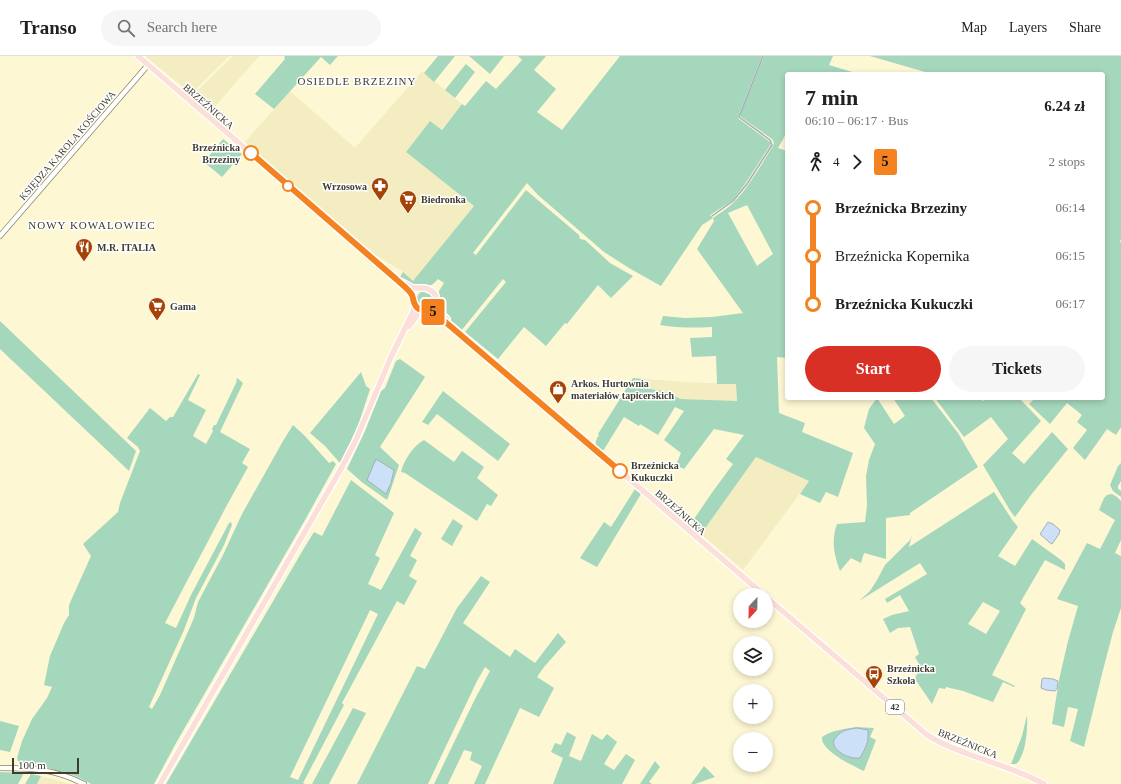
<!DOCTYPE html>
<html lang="en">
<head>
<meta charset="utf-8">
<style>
  :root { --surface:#fff; --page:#f6f6f6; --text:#202124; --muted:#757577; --line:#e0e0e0; --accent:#d93025 }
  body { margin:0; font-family:"Times New Roman",serif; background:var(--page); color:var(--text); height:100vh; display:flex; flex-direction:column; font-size:15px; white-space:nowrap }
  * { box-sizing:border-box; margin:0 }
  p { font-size:13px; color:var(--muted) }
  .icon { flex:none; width:22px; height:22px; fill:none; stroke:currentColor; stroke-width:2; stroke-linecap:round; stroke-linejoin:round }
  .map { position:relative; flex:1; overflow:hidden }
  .sheet { position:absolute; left:785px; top:16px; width:320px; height:328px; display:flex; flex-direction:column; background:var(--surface); border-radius:4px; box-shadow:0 2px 6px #0003 }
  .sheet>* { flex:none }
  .badge { padding:0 8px; border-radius:3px; font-size:14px; line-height:26px }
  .needle { width:26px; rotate:202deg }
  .buttons { position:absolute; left:733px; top:532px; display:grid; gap:8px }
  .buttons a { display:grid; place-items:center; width:40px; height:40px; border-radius:50%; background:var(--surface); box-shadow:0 2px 6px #0003; font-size:20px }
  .scale { position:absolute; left:12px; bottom:10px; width:67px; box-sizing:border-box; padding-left:4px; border:2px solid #3e3c2e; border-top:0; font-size:11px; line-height:14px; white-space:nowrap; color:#3e3c2e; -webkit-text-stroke:3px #fff; paint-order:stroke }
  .map>.badge { position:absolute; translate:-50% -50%; box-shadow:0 0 0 2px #fff }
  .legs { display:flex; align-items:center; gap:6px; height:44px; padding:0 20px; font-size:13px }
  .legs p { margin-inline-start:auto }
  .headline { display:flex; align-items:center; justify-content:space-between; height:68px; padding:0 20px }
  h1 { font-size:22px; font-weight:800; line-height:30px }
  .primary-button { display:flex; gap:8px; margin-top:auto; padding:8px 20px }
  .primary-button a { flex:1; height:46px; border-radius:24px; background:var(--accent); color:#fff; font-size:16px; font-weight:800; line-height:46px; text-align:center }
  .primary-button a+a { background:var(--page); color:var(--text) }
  ul { padding:0 20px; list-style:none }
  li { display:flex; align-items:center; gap:14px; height:48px; font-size:15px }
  li i { display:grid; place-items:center; width:6px; height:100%; margin:0 5px; background:currentColor }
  li i::after { content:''; width:10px; height:10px; margin:-5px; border:3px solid; border-radius:50%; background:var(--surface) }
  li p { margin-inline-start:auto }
  li:first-child i { background:linear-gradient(#0000 50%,currentColor 0) }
  li:last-child i { background:linear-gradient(currentColor 50%,#0000 0) }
  header { display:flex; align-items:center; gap:24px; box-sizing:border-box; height:56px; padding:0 20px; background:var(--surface); border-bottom:1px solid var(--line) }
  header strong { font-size:19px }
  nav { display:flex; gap:22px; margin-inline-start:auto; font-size:14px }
  .search { width:280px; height:36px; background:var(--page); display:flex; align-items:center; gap:10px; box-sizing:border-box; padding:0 14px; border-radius:22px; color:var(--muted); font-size:15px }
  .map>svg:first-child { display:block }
</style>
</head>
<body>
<header>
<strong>Transo</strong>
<div class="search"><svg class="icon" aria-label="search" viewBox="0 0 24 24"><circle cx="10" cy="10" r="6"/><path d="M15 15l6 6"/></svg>Search here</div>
<nav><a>Map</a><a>Layers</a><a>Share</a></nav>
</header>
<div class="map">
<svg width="1121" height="728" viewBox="0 0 1121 728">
  <rect width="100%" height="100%" fill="#fdf7d4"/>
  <path fill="#f4edc2" d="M 147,0 L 229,0 L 195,34 L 189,36 L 146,1 Z
    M 233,0 L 259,0 L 211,55 L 197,43 L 195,37 Z
    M 422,15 L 462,48 L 441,74 L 430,65 L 406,96 L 474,150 L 413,225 L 403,216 L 376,199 L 245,86 L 290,35 L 355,92 Z
    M 645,323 L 684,326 L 736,328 L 737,346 L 681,343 L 663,335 L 644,332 Z
    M 756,401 L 809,425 L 743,514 L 701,478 Z
    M 41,720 L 57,724 L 69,728 L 37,728 Z"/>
  <path fill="#a5d7bc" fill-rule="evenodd" d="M 285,0 L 338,0 L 330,9 L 321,1 L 274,53 L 255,38 L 285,3 L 284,2 Z
    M 438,0 L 455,0 L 434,26 L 424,17 Z
    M 469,0 L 504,0 L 490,18 Z
    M 518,0 L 546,0 L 534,14 L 556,33 L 537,56 L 562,74 L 620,0 L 762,0 L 738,61 L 739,63 L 770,86 L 771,88 L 745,128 L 732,145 L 710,159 L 713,162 C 719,157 727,153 733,147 C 748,133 762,107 773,90 L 774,87 L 772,83 L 741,61 L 740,59 L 764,0 L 833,0 L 829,9 L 859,18 L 787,18 L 787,76 L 778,92 L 787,95 L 787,302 L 777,301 L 779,357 L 805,367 L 802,376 L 853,397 L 838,441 L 826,436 L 820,447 L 800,438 L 809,425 L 756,401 L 701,478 L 690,469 L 711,438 L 733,408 L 726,403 L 744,379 L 714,373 L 684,413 L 676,409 L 681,397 L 664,384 L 684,355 L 675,351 L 658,379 L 640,368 L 639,370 L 624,361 L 603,395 C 596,390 593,388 599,379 L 598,378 L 633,322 L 645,323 L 644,332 L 663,335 L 681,343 L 737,345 L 736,328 L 717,328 L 716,300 L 692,301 L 690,282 L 712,281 L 712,271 C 694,272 678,272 660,269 L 663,260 L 685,262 L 712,261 L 743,257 L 697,193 L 714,165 L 713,162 L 702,169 L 661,230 L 629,212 L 604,196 L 538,139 L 527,127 L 473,197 L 476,199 L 526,134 L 579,179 L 580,183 L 585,184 L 610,207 L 633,220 L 611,242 L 598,229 L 567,268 L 565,267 L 546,290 L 524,271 L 498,303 L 465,276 L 506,226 L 503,223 L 461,275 L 450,265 L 440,253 L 439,235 L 444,227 L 438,223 L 433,228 L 431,229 L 413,230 L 413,229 L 400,221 L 403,216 L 413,225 L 474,150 L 406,96 L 430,65 L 442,74 L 462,48 L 465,50 L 486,25 L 496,33 L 522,4 ZM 747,149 L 773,198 L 757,210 L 728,157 Z
    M 870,0 L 1121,0 L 1121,183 L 1120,185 L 1121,187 L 1121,371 L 1116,379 L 1107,373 L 1085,404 L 1073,392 L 1087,374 L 1077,366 L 1082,359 L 1067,347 L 1050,368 L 1029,348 L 1035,342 L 1103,342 L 1103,18 L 932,18 Z
    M 466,8 L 475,16 L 455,42 L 445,34 L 465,9 Z
    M 223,83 L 242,98 L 222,121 L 204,106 Z
    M417 243a8 8 0 1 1 16 0a8 8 0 1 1-16 0Z
    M 0,265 L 136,395 L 129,415 L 0,293 Z
    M 400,303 L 425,321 L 380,391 L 399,409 L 388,442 L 387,444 L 363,427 L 347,413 L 365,375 L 381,335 L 385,332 L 396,305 Z
    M 361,316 L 366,330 L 370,333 L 358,370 L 340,407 L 325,390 L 310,377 Z
    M 198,318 L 200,319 L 188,344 L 206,354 L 193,380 L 206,388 L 213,375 L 212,373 L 214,369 L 216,369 L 237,325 L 236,325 L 237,322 L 243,327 L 220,376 L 250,393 L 242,407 L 248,411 L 227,449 L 165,567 L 176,572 L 191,539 L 229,467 L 231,466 L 232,469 L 224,489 L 196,542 L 184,574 L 149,651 L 152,653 L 160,639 L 194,562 L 198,546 L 223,499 L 242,458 L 283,385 L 293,369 L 305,380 L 329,407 L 333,405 L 336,408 L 305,464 L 176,687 L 154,728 L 91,728 L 80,722 L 70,718 L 48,712 L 21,708 L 19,707 L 17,702 L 22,685 L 32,663 L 47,642 L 52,631 L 44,629 L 50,600 L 64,567 L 69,559 L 69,549 L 91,500 L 83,488 L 118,456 L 120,447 L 140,395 L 138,391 L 127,382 L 150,352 L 166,365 L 170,361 L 173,361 Z
    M 443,335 L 510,388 L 498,405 L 437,358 L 428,369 L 422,366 Z
    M 877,342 L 894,368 L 905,360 L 893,342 L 931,342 L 958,377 L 978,411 L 910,457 L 910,459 L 886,462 L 886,503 L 864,497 L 861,507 L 851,502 L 840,515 C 834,498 831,485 837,468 L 865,466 L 867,450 L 866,420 L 869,404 L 875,388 L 864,372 L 869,353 Z
    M 935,342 L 980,342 L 983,345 L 988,342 L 1019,342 L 1041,365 L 1012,397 L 1024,408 L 1052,376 L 1068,393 L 1031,439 L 1015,461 L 1011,456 L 983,409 L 1008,383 L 991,361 L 964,381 Z
    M 424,384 L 454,406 L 462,395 L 484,411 L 477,422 L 498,439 L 491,450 L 487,448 L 477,465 L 405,417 L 401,416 C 404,404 413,390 424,384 Z
    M 1121,407 L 1121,425 L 1118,430 L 1118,433 L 1121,435 L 1121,441 L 1113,435 L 1110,429 L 1118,410 Z
    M 351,424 L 394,457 L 375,499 L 380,502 L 368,528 L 381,534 L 415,472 L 422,477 L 410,500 L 417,504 L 409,520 L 417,525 L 404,549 L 397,545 L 342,647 L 344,649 L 303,727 L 305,728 L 166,728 L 303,494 L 314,476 L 322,480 ZM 370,554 L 378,558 L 298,724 L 290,721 Z
    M 635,433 L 641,438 L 597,511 L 580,502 L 604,466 L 611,471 Z
    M 994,436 L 1013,465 L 1018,471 L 998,500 L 1015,510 L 1032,483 L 1061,504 L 1065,508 L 1065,514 L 1045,504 L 1020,547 L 1026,553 L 992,619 L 1015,630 L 1014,631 L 1003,626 L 993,646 L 963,635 L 946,631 L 945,633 L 939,632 L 932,648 L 915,623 L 920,610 L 915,601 L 919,598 L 910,571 L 898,572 L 890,577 L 883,563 L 892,559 L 909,555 L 900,539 L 887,547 L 885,543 L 927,518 L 920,507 L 859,545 L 870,535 L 877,524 L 885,509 L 910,484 L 912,479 L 909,491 ZM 983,546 L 1000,555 L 986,578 L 968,568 Z
    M 1112,438 L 1117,441 L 1121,445 L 1121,484 L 1115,497 L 1121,500 L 1121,552 L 1113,576 L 1103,614 L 1084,691 L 1070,685 L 1078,653 L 1068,651 L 1064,671 L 1052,668 L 1059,624 L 1068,585 L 1078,550 L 1057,543 L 1087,487 L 1100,493 L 1115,464 L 1099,454 L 1104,442 L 1107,439 Z
    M 453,463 L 463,470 L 452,490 L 441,483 Z
    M 481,520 L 490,526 L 463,567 L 510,601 L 515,593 L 535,607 L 558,577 L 566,586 L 544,611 L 537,621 L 554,632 L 539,661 L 520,652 L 485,728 L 474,728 L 482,710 L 470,704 L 472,696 L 464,694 L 448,728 L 434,728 L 475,643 L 490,615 L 485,611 L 477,625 L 428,728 L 357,728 L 417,610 L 425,613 L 457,552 Z
    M 353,652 L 366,657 L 329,728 L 312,728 Z
    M 1027,659 C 1028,672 1026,700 1016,708 L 1011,708 L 1022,680 Z
    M 0,665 L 19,670 L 10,696 L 0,694 Z
    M 856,671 L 874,672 L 870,681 L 876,684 L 864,715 C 853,710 820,694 822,681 C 832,674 844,673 856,671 Z
    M 567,676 L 576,681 L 569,700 L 581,705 L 592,678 L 602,684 L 607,678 L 617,686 L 604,708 L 614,714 L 626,698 L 635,704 L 622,728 L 553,728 L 563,702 L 551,696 L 555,687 L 561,689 Z
    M 655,705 L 660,711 L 649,726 L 652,728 L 640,728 Z
    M 704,710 L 715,721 L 695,728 L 691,728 Z
    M 0,716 L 22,717 L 23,719 L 18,728 L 0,728 Z
    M 31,718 L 41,720 L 37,728 L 25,728 Z"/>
  <path fill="#cce1f7" stroke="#a1b0bb" d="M 376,403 L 394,414 L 391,427 L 386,438 L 367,424 Z
    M 1048,466 L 1053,468 L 1060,474 L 1059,478 L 1052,488 L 1049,486 L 1040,478 Z
    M 1044,622 L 1053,623 L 1058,625 L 1057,633 L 1055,635 L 1046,634 L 1041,632 L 1042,623 Z
    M 857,672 L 868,674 C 869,686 866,691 860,702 C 859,702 855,702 854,702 C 844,701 826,690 837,680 C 842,674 850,673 857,672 Z"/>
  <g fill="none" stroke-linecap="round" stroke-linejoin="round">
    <path stroke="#a1b0bb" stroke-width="1.5" d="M 712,160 L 733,145 L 747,128 L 772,89 L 770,84 L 739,61 L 763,0"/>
    <defs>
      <path id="minor" d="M 0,180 L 148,9
        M 0,712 C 32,712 55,713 84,728"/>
      <path id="major" d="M 138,0 L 397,223 C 401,227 407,232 411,237 C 413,241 413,246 415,250 C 421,259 432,255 436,246
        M 402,226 L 413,232 L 425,232 L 432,235 L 436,240 L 437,253 L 447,263
        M 427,254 L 437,258 L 461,278 L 764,539
        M 409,270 L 418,258 L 424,255
        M 766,541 L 926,678 C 939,688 954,692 968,698 C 994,707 1020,715 1044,728
        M 160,728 L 342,411 L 355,386 L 391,301 L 414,254 L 414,247"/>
    </defs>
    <use href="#minor" stroke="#8b8666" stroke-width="6"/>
    <use href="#major" stroke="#fff" stroke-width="8"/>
    <use href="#minor" stroke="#fff" stroke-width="4.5"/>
    <use href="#major" stroke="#fbdfd8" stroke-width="5.5"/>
  </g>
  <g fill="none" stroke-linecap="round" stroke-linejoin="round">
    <defs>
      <path id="line-1" d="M 251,97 L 396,223 C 401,228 409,233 412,239 C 414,244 413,250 419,253 C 424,256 429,254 436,258 L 620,415"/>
    </defs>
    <use href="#line-1" stroke="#fff" stroke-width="9"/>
    <use href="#line-1" stroke="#f58220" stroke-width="6"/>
  </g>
  <defs>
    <symbol id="pharmacy-pin" viewBox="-11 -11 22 30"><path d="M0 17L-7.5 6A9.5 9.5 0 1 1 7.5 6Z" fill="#a54206" stroke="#fff"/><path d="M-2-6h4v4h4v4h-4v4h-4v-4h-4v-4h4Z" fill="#fff"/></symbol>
    <symbol id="supermarket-pin" viewBox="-11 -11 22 30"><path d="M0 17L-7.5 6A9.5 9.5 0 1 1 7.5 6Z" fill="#a54206" stroke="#fff"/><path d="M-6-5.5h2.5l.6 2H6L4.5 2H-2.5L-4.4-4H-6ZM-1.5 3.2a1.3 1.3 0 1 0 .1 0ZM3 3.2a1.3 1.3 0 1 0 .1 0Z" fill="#fff"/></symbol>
    <symbol id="restaurant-pin" viewBox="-11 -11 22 30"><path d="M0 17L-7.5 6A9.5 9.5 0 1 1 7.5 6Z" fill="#a54206" stroke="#fff"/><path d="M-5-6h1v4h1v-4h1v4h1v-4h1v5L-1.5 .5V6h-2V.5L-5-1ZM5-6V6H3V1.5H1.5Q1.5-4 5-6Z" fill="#fff"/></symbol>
    <symbol id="shop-pin" viewBox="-11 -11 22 30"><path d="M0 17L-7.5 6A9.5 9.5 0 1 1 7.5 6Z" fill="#a54206" stroke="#fff"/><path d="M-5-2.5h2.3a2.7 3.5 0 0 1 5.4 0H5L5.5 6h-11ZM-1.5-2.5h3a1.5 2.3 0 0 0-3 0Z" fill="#fff"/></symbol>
    <symbol id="bus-pin" viewBox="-11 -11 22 30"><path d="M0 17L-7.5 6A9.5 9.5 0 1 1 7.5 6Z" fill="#a54206" stroke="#fff"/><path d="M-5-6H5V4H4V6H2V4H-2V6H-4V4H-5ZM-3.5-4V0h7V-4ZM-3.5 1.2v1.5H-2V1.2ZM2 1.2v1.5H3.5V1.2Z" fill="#fff"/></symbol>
  </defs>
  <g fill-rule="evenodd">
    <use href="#pharmacy-pin" x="370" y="120" width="20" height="27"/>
    <use href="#supermarket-pin" x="398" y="133" width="20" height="27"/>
    <use href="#restaurant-pin" x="74" y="181" width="20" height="27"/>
    <use href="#supermarket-pin" x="147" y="240" width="20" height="27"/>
    <use href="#shop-pin" x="548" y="323" width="20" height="27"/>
    <use href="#bus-pin" x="864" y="608" width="20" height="27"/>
  </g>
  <g fill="#fff" stroke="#f58220" stroke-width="2">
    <circle cx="251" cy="97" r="7"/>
    <circle cx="288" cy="130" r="5"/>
    <circle cx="620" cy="415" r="7"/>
  </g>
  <g text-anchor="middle" stroke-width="3" stroke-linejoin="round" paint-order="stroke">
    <rect fill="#fff" stroke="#78766d" stroke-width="1" x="886" y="644" width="18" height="14" rx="3"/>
    <g font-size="9" font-weight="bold" fill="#3e3c2e">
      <text x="895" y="654">42</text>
    </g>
    <g font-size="10" fill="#3e3c2e" stroke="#fff">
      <text transform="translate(209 50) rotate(41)" y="4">BRZEŹNICKA</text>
      <text transform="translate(67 89) rotate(-49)" y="4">KSIĘDZA KAROLA KOŚCIOWA</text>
      <text transform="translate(681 456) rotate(41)" y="4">BRZEŹNICKA</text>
      <text transform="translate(968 687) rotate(22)" y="4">BRZEŹNICKA</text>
    </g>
    <g font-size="10" font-weight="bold" fill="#3e3c2e" stroke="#fff" text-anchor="end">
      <text x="240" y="95">Brzeźnicka<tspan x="240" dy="12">Brzeziny</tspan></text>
      <text x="631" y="413" text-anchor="start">Brzeźnicka<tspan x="631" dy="12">Kukuczki</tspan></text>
    </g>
    <g font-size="10" font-weight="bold" fill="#3e3c2e" stroke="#fff" text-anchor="start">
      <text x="367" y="134" text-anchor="end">Wrzosowa</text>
      <text x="421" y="147">Biedronka</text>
      <text x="97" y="195">M.R. ITALIA</text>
      <text x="170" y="254">Gama</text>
      <text x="571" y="331">Arkos. Hurtownia<tspan x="571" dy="12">materiałów tapicerskich</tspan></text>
      <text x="887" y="616">Brzeźnicka<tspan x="887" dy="12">Szkoła</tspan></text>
    </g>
    <g font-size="11" letter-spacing="1" fill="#3e3c2e" stroke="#fff">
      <text x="357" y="29">OSIEDLE BRZEZINY</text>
      <text x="92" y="173">NOWY KOWALOWIEC</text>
    </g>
  </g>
</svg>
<div class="buttons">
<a><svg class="needle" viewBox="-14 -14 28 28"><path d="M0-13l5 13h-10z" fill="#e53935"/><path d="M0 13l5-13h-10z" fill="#757577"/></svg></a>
<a><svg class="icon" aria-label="layers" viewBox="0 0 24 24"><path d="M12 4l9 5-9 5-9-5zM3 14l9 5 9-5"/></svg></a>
<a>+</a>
<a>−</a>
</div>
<div class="scale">100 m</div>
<b class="badge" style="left:433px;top:256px;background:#f58220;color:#111">5</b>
<section class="sheet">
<div class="headline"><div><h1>7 min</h1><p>06:10 – 06:17 · Bus</p></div><b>6.24 zł</b></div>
<div class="legs"><svg class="icon" aria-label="walk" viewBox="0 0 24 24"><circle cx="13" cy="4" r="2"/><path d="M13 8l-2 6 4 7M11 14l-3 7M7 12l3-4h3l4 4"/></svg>4<svg class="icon" aria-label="forward" viewBox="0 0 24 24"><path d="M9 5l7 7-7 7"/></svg><b class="badge" style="background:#f58220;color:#111">5</b><p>2 stops</p></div>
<ul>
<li><i style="color:#f58220"></i><b>Brzeźnicka Brzeziny</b><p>06:14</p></li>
<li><i style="color:#f58220"></i><span>Brzeźnicka Kopernika</span><p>06:15</p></li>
<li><i style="color:#f58220"></i><b>Brzeźnicka Kukuczki</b><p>06:17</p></li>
</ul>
<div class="primary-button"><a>Start</a><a>Tickets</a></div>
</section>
</div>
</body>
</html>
